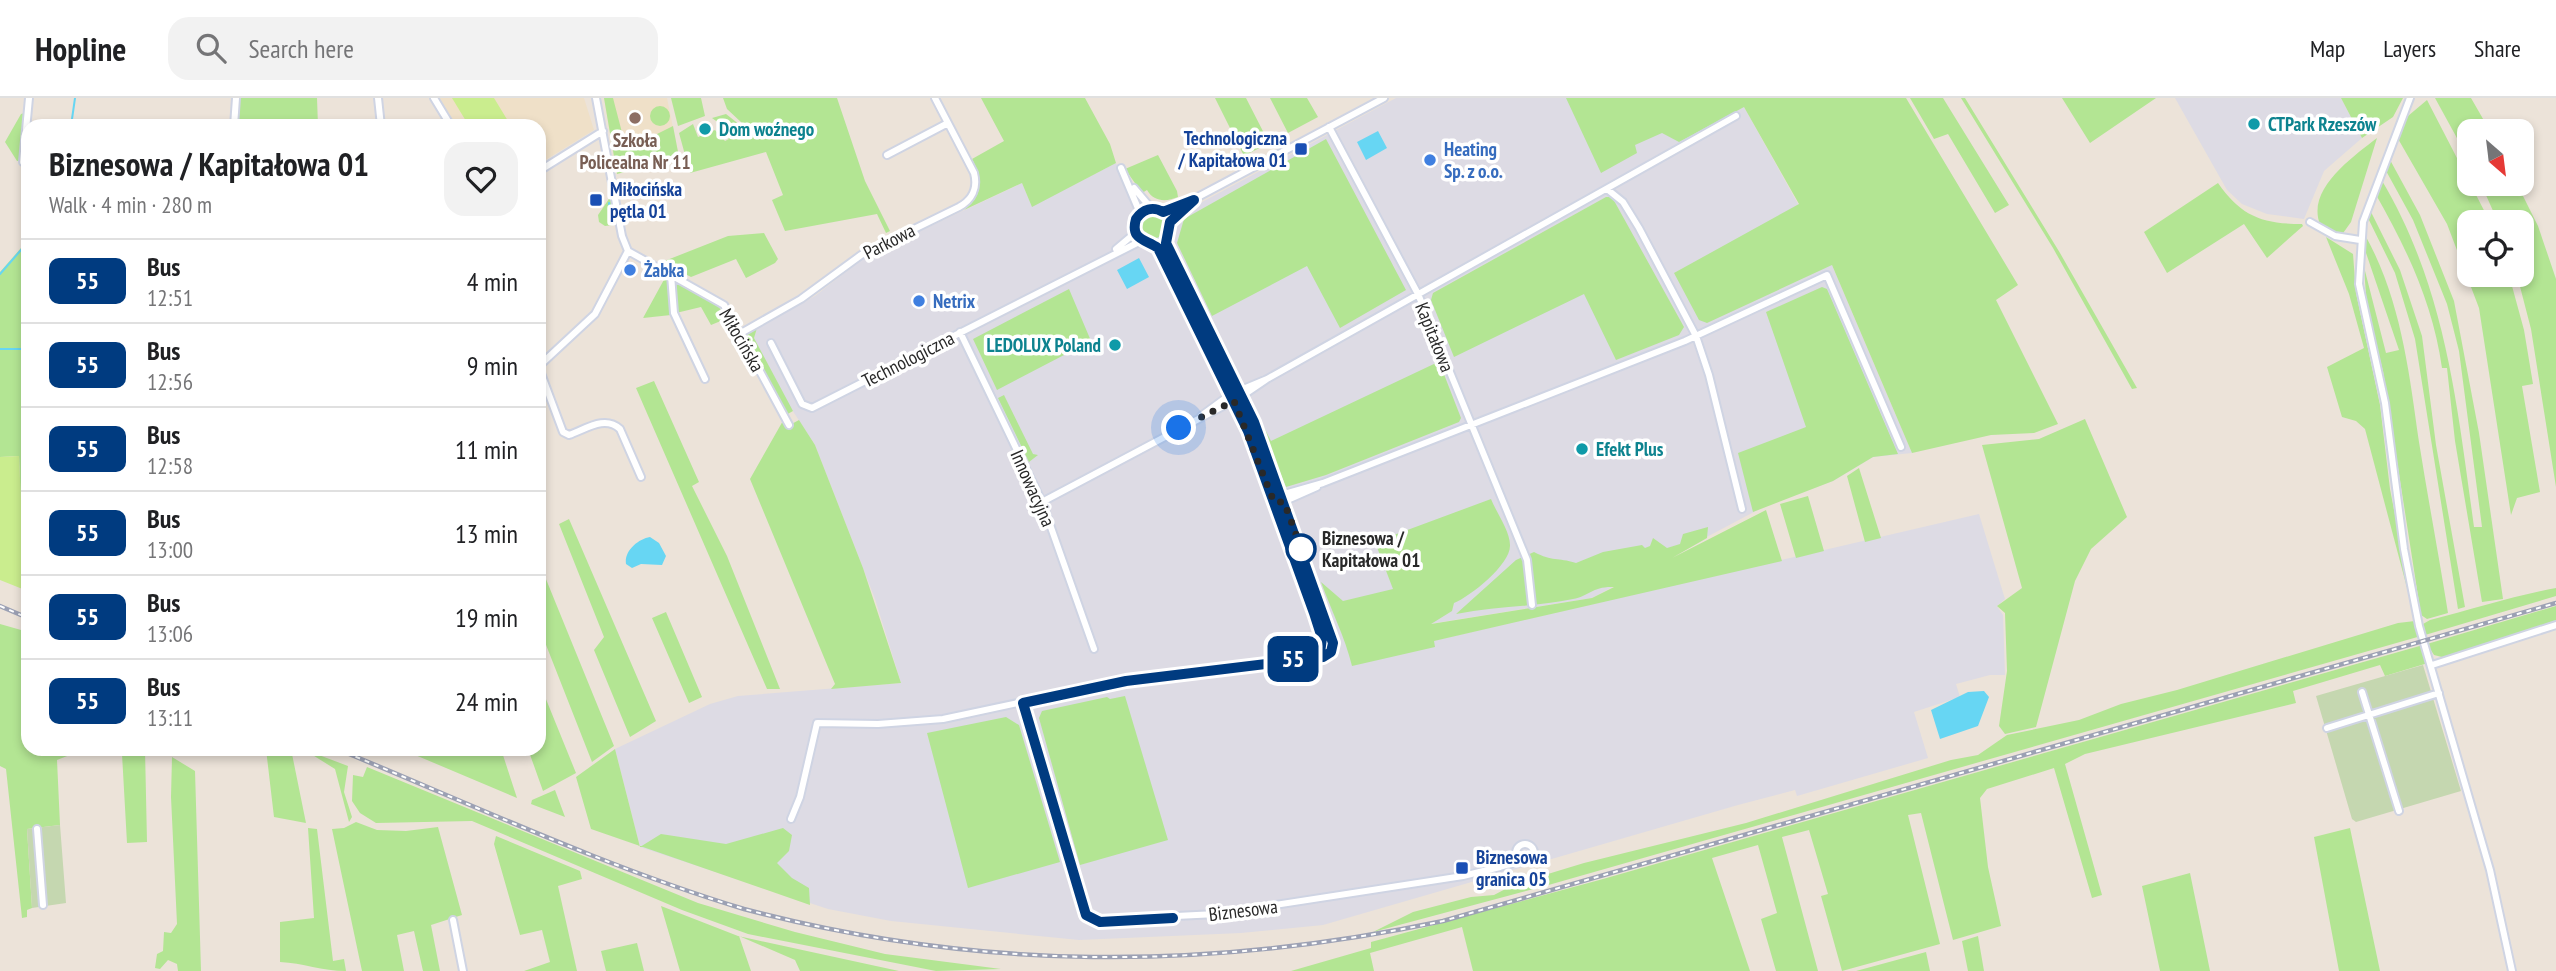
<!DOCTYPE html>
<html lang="en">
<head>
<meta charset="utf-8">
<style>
  :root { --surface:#fff; --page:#f2f2f2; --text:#202124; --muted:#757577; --line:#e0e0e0 }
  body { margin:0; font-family:"PT Sans Narrow",sans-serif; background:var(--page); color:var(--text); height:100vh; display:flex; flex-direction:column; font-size:26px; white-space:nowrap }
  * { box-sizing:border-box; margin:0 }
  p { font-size:23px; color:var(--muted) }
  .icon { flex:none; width:38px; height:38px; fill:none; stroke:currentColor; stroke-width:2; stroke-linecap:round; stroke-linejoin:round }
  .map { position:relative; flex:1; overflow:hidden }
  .sheet { position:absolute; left:21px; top:21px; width:525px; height:637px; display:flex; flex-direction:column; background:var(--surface); border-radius:21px; box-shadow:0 4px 10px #0003 }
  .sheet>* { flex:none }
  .badge { padding:0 14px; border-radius:10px; font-size:24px; line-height:46px }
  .needle { width:46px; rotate:152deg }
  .controls { position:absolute; left:2457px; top:21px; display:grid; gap:14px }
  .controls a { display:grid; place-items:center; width:77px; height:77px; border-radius:14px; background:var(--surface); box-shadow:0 4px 10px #0003; font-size:35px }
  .you { position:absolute; width:35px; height:35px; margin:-18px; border:5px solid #fff; border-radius:50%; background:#1a73e8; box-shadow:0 0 0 10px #1a73e833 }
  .map>.badge { position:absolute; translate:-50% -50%; box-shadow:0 0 0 4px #fff }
  .round { display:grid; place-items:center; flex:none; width:74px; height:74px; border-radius:21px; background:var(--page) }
  .head { display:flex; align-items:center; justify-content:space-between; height:119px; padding:0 28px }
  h1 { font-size:33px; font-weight:700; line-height:52px }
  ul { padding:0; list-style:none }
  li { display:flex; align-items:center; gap:21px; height:84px; padding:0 28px; border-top:2px solid var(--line) }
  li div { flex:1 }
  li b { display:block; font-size:26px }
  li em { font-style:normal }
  li .badge { min-width:77px; font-weight:700; text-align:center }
  header { display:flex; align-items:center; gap:42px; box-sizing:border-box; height:98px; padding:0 35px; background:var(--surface); border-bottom:2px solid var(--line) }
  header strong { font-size:33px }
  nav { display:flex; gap:38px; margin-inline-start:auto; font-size:24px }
  .search { width:490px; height:63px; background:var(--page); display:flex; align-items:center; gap:18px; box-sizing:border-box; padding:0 24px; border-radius:21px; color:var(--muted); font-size:26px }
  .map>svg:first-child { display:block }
</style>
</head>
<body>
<header>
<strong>Hopline</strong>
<div class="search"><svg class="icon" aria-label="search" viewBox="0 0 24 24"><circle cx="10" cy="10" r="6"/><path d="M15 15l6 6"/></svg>Search here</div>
<nav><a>Map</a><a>Layers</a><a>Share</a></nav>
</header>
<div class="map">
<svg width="2556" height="873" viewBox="0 0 2556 873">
  <rect width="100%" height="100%" fill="#ece3d9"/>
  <path fill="#dddbe4" d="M 1396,0 L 1739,0 L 1832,167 L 1912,355 L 1873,359 L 1833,383 L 1767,407 L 1592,500 L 1429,526 L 1433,543 L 1979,416 L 2005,501 L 1997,508 L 2003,517 L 2005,577 L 1990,577 L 1956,586 L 1960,599 L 1914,614 L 1928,660 L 1797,698 L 1795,692 L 1738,707 L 1323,827 L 1241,835 L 1079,842 L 891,823 L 828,811 L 640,749 L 615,651 L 710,606 L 738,598 L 901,585 L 875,501 L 815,347 L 785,301 L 754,240 L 757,230 L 815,198 L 865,159 L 1022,85 L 1032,108 L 1116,65 L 1148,133 Z
    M 2175,0 L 2341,0 L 2362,40 L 2324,73 L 2304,121 L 2267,116 L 2242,106 L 2227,92 Z"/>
  <path fill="#efe0c8" d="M 439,0 L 584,0 L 594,32 L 539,66 L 539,28 L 456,28 Z
    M 604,0 L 667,0 L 679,59 L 617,76 Z"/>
  <path fill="#b3e593" d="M 240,0 L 317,0 L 318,28 L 238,28 Z
    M 604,0 L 613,0 L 625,46 L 647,41 L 673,28 L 679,59 L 617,76 Z
    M 671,0 L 701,0 L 705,18 L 678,28 Z
    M 723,0 L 837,0 L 865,83 L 890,133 L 886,135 L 877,116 L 785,133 L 772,102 L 783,97 L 766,54 L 690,75 L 679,35 L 693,26 L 698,39 L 715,32 L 725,43 L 729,41 L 719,25 L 712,20 L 726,16 L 740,27 L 742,25 L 727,11 Z
    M 981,0 L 1085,0 L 1110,46 L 1116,65 L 1032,109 L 1022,85 L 964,112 C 984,97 982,81 972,61 L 1004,43 Z
    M 1215,0 L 1246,0 L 1269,45 L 1244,58 Z
    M 1270,0 L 1307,0 L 1318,19 L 1288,35 Z
    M 1566,0 L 1906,0 L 2018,187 L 1996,202 L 2058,326 L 2034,335 L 1991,337 L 1912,355 L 1832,167 L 1707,225 L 1699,222 L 1674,175 L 1799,106 L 1744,9 L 1679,44 L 1662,35 L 1635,47 L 1637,55 L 1601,75 Z
    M 1910,0 L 1943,0 L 2009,107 L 1995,115 L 1948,36 L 1934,41 Z
    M 1961,0 L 1965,0 L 2060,155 L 2137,290 L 2132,291 L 2053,150 Z
    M 2062,0 L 2156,0 L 2090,45 Z
    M 2341,0 L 2403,0 L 2393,19 L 2362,40 Z
    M 2435,0 L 2471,0 L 2490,33 L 2469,33 L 2469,62 Z
    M 2427,2 L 2490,124 L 2469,124 L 2469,177 L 2509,177 L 2524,232 L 2533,286 L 2522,288 L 2540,394 L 2517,400 L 2511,417 L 2479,210 L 2447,126 L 2397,39 L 2408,18 Z
    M650 18a10 10 0 1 1 20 0a10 10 0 1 1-20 0Z
    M 28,14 L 21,63 L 17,63 L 5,44 L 21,16 Z
    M 2377,40 L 2351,124 L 2341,138 L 2320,126 C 2306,91 2354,58 2377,40 Z
    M 1326,41 L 1406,192 L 1340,230 L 1307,168 L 1212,218 L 1177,145 L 1184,121 Z
    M 1158,57 L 1177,93 L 1178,99 C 1166,104 1154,104 1147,92 L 1142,95 L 1125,71 Z
    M 2389,60 L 2420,117 L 2454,203 L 2479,335 L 2503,501 L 2482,504 L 2455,343 L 2447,270 L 2442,270 C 2433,206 2407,151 2375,95 L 2381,81 C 2446,190 2457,306 2474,429 L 2482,429 L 2459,253 L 2447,206 L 2413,122 L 2385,71 Z
    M 2218,85 C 2241,118 2262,126 2302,126 L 2303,128 L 2267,160 L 2244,126 L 2167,175 L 2144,134 Z
    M 2481,86 L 2517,86 L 2538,128 L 2556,181 L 2556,389 L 2531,231 L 2517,177 L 2522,177 L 2522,124 L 2498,124 Z
    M 611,98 L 615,117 L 613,127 L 605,128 L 599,124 L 598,117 Z
    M 1606,99 L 1612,99 L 1684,229 L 1679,237 L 1616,262 L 1584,196 L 1454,259 L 1431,202 L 1433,195 Z
    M 2370,112 L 2400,172 L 2422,238 L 2436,347 L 2465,509 L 2458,511 L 2415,241 L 2395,175 L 2368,120 Z
    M1139 128a13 13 0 1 1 26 0a13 13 0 1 1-26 0Z
    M 764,135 L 778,161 L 775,165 L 746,180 L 736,161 L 691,179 L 662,164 L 728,138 Z
    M 2365,137 C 2401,201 2409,274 2419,344 C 2428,401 2439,458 2448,515 L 2427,521 L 2421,517 L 2383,273 L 2367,211 L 2364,169 L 2386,255 L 2399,252 L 2364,149 Z
    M 2326,139 L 2353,156 L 2356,195 L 2380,307 L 2390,391 L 2415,520 L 2365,331 L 2356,323 L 2342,319 L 2327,269 L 2364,250 L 2349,196 Z
    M 28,142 L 28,437 L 22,437 L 19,358 L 0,359 L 0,174 Z
    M 1168,157 L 1228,278 L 1226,280 L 1165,158 Z
    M 666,178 L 669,180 L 671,217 L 643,220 Z
    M 679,184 L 716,206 L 728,220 L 711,227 L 701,209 L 676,215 L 674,189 Z
    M 1822,189 L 1827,191 L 1898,356 L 1873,359 L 1833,383 L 1753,414 L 1738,355 L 1806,329 L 1766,214 Z
    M 1069,191 L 1091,243 L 997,292 L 973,241 Z
    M 757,230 L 754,240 L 793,313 L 786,317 L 746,238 Z
    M 1422,230 L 1426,230 L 1461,320 L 1459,324 L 1326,377 L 1286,389 L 1252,306 L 1271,343 L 1436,265 Z
    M 654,283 L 699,384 L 692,388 L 727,458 L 780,591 L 767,591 L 636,290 Z
    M 1004,297 L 1033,356 L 1038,357 L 1029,364 L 998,300 Z
    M 784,321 L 788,328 L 799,322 L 815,347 L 863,470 L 901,585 L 831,591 L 835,586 L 750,381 Z
    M 2085,321 L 2127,419 L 2091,451 L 2075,483 L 2036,629 L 2005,636 L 1999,628 L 2007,573 L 2005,515 L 1997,508 L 2022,490 L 1982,347 L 2039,341 Z
    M 1859,370 L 1881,440 L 1865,444 L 1847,378 Z
    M 1808,398 L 1824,453 L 1796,460 L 1780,406 Z
    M 1491,401 C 1496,414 1510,433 1510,447 C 1511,466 1471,498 1454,505 L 1452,513 L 1431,526 L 1592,500 L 1614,489 C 1593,488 1589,498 1573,501 C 1534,509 1495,508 1456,516 L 1516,462 L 1534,454 C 1553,464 1557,459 1576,465 L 1603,454 L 1642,447 L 1645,450 L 1650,448 L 1653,440 L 1667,450 L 1680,446 L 1683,436 L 1708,429 L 1707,440 L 1672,460 L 1766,412 L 1782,463 L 1434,543 L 1435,549 L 1352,568 C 1345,539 1331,512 1321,484 L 1343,503 L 1393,491 L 1375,444 Z
    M 569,421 L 656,623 L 630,639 L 594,552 L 604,539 L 559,426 Z
    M 539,464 L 614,648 L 592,664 L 539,529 Z
    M 2556,490 L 2556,498 L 2425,537 L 2423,526 L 2430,522 C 2473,511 2513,498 2556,490 Z
    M 2556,508 L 2556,524 L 2446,560 L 2434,557 L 2427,546 Z
    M 666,514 L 702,599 L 689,605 L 652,520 Z
    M 2415,523 L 2421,538 L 1545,788 L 1373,834 L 1413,814 L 1471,799 L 1494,797 L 1515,786 L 1584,765 L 1746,725 L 1951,662 L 1978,657 L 2007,637 L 2079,622 L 2121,606 L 2177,592 L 2398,525 Z
    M 0,526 L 28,534 L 28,651 L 85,651 L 57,662 L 60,727 L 27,731 L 32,810 L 27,812 L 27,819 L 22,820 L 6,671 L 0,668 Z
    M 2423,547 L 2428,565 L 2385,578 L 2380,567 L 2293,593 L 2296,605 L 2085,656 L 2065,666 L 2102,797 L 2092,800 L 2054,670 L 1987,691 L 1980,700 L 1988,769 L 2001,828 L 1953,842 L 1921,715 L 1908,717 L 1940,846 L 1842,873 L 1821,798 L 1828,796 L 1809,732 L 1782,739 L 1818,873 L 1776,873 L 1761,821 L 1777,815 L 1758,747 L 1712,760 L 1750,873 L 1473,873 L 1462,829 L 1370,855 L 1374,873 L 1291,873 L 1371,850 L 1371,844 L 1603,781 Z
    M 539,584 L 576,675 L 543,693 L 528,651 L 539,651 Z
    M 1125,598 L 1168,742 L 1080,767 L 1039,620 L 1042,613 L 1107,599 L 1110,601 Z
    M 1006,619 L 1019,627 L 1060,764 L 968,790 L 927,635 Z
    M 116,651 L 145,651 L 147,744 L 127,745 L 122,656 L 110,656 Z
    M 266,651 L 291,651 L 306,725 L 274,719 Z
    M 303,651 L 348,668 L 344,694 L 352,719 L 349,724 L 335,671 Z
    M 401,651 L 501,651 L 517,700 Z
    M 615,651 L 640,749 L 661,736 L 726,746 L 783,730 L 792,737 L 789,753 L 777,765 L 792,780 L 809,790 L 810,807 L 591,731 L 576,679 Z
    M 172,659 L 195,673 L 201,873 L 178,873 L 177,866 L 168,862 L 160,871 L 155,870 L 157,856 L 163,853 L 164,834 L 171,835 L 177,826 L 171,699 Z
    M 367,669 L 698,805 L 795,834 L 885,856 L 1001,871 L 936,873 L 748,836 L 682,812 L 472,723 L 376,725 L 360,715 L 352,703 L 353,677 L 363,679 Z
    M 555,692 L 565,719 L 531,706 L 532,702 Z
    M 356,724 L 377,732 L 406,733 L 438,729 L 462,817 L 431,827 L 440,873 L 423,873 L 414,833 L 397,837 L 404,873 L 362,873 L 332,731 L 344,730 Z
    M 308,730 L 317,731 L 333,863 L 344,861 L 346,873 C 322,873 303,865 280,864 L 280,824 L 314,820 Z
    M 2350,730 L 2380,873 L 2339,873 L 2314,739 Z
    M 496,738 L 580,773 L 582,781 L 558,788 L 577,873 L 524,873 L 550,864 L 542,832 L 520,837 L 494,746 Z
    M 2190,775 L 2210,873 L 2160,873 L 2142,788 Z
    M 661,808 L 738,838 L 899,873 L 800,873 L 795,862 L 739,838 L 751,873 L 680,873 Z
    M 1978,838 L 1984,873 L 1968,873 L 1962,843 Z
    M 637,845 L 644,873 L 606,873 L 601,853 Z
    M 1926,854 L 1930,873 L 1856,873 Z"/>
  <path fill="#c5d7b0" d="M 2423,567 L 2461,693 L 2356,724 L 2352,721 L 2316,598 Z
    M 60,727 L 66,805 L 32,810 L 27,731 Z"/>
  <path fill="#caed8e" d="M 452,0 L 494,0 L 511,28 L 469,28 Z
    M 19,358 L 25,492 L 0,482 L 0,359 Z"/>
  <path fill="#67d6f3" d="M 1378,33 L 1387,50 L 1366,62 L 1357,44 Z
    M 1139,160 L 1149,179 L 1127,191 L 1117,172 Z
    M 650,439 L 659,445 L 666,458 L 662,467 L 641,466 L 632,470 L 626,466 C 624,453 638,441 650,439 Z
    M 1984,593 L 1989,599 L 1978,628 L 1940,641 L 1931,612 L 1968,594 Z"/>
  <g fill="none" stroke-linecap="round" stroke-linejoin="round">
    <path stroke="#67d6f3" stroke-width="2" d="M 71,28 L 75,0
      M 609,105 L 612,121
      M 0,176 L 28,144
      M 0,251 L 28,251"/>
    <defs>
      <path id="minor" d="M 378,0 L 381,28
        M 434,0 L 451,28
        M 596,0 L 622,138 L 628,153 L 724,207 L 789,327
        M 2410,0 L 2363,124 L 2359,186 L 2385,305 L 2404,451 L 2419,528 L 2490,772 L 2512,873
        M 234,28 L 236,0
        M 1329,29 L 1418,196 L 1527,462 L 1532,507
        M 887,57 L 948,25
        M 23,64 L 29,0
        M 1121,70 L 1140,115
        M 539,73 L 603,33
        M 1134,90 L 1151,110
        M 1607,91 L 1623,104 L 1639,130 L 1696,238 L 1709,277 L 1742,411
        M1134 128a18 18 0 1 1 36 0a18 18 0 1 1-36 0Z
        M 1163,114 L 1194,101 L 1384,0
        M 1170,124 L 1190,105
        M 2310,124 L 2335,138 L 2360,142
        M 1154,147 L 1248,333 L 1322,540 L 1318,558
        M 1116,151 L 1135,135
        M 671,177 L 674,215 L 705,281
        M 960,234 L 1042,404 L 1094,551
        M 741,235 L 801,201 L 861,157 L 959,109 C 972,102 978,90 974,75 L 935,0
        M 771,245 L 802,306 L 812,310 L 1141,143
        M 539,268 L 595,216 L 628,153
        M 539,270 L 563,334 L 569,337 C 586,331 605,317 620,331 L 641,379
        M 1201,318 L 1231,296 L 1267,281 L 1736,18
        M 1042,404 L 1242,298 L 1267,281
        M 1274,404 L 1281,397 L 1323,385 L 1685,243 L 1827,177 L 1901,349
        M 1283,404 L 1317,389
        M 2432,567 L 2556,527
        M 2362,594 L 2399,713
        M 1023,605 L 1081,805 L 1086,817 L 1094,822 L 1217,816 L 1463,778 L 1500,769
        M 2327,630 L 2439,595
        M 791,721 L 800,699 L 817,625 L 878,626 L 943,621 L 1116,584 L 1323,559 L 1331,553 L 1329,530 L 1254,324 L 1165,141
        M 37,731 L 43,807
        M1516 755a9 9 0 1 1 18 0a9 9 0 1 1-18 0Z
        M 1516,755 L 1500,769 L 1520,763
        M 453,822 L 463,873"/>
    </defs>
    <use href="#minor" stroke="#cfd4e3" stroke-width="10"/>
    <use href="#minor" stroke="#fff" stroke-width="6"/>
    <defs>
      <path id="rail" d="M 0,508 L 28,520
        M 337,651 C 471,706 605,769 744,811 C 979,873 1205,873 1443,823 L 2556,505"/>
    </defs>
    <use href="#rail" stroke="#9ca1b4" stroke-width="4.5"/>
    <use href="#rail" stroke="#fff" stroke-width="2" stroke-dasharray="5" stroke-linecap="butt"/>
  </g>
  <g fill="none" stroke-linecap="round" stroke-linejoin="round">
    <defs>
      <path id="line" d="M 1173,820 L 1100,824 L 1086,817 L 1023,605 L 1126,583 L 1323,559 L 1331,554 L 1333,545 L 1254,324 L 1166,145 L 1170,124 L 1194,102 L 1163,114 C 1153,108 1143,111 1136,121 C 1130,142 1145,141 1158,150 L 1248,333 L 1314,515 L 1322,540 L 1320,555"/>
    </defs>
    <use href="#line" stroke="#fff" stroke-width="16"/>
    <use href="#line" stroke="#003b80" stroke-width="10"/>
    <path stroke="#292929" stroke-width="7" stroke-dasharray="0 12.6" d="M 1179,330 L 1234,303 L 1274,404 L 1284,404 L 1304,458 L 1301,451"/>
  </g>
  <circle fill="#8d6e63" stroke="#fff" stroke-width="2.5" cx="635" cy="20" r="7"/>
  <g fill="#0f9aa8" stroke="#fff" stroke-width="2.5">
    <circle cx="2254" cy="26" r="7"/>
    <circle cx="705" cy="31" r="7"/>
    <circle cx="1115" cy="247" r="7"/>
    <circle cx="1582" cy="351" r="7"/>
  </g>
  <g fill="#1a4fb4" stroke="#fff" stroke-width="2.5">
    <rect x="1294" y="44" width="14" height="14" rx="3.5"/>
    <rect x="589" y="95" width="14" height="14" rx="3.5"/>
    <rect x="1455" y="763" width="14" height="14" rx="3.5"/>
  </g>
  <g fill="#3f7fe0" stroke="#fff" stroke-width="2.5">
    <circle cx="1430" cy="62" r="7"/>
    <circle cx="630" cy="172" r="7"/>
    <circle cx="919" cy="203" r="7"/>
  </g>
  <circle fill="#fff" stroke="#003b80" stroke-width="3.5" cx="1301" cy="451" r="14"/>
  <g text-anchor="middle" stroke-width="7" stroke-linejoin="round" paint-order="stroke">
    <g font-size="19" font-weight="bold" fill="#0d838f" stroke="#fff" text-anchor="start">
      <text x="2268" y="33">CTPark Rzeszów</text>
      <text x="719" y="38">Dom woźnego</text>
      <text x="1101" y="254" text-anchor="end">LEDOLUX Poland</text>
      <text x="1596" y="358">Efekt Plus</text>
    </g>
    <g font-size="19" font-weight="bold" fill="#164399" stroke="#fff" text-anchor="start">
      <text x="1287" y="47" text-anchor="end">Technologiczna<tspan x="1287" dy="22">/ Kapitałowa 01</tspan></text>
      <text x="610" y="98">Miłocińska<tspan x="610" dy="22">pętla 01</tspan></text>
      <text x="1476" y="766">Biznesowa<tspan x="1476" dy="22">granica 05</tspan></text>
    </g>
    <g font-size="19" font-weight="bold" fill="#785e54" stroke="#fff">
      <text x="635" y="49">Szkoła<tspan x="635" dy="22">Policealna Nr 11</tspan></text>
    </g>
    <g font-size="19" font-weight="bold" fill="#366cbe" stroke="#fff" text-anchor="start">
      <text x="1444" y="58">Heating<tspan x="1444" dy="22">Sp. z o.o.</tspan></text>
      <text x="644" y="179">Żabka</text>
      <text x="933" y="210">Netrix</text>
    </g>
    <g font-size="19" fill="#292929" stroke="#fff">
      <text transform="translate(889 143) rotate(-27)" y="7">Parkowa</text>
      <text transform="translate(1435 239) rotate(68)" y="7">Kapitałowa</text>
      <text transform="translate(742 242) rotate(60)" y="7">Miłocińska</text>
      <text transform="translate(908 261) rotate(-27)" y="7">Technologiczna</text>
      <text transform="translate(1033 390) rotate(66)" y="7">Innowacyjna</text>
      <text transform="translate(1243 812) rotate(-7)" y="7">Biznesowa</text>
    </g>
    <g font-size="19" font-weight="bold" fill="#292929" stroke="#fff" text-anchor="start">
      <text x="1322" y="447">Biznesowa /<tspan x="1322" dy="22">Kapitałowa 01</tspan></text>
    </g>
  </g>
</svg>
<div class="controls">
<a><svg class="needle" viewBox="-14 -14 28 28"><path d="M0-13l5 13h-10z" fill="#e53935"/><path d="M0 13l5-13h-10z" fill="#757577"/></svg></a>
<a><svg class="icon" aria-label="locate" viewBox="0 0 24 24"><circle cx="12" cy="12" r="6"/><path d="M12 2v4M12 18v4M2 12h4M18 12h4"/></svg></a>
</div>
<div class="you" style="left:1179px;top:330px"></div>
<b class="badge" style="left:1293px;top:561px;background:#003b80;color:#fff">55</b>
<section class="sheet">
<div class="head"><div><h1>Biznesowa / Kapitałowa 01</h1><p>Walk · 4 min · 280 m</p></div><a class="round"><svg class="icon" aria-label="heart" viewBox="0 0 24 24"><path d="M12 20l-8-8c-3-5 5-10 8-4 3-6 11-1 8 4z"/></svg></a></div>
<ul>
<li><span class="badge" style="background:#003b80;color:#fff">55</span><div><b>Bus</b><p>12:51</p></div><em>4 min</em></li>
<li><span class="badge" style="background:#003b80;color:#fff">55</span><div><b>Bus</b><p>12:56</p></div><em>9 min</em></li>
<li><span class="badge" style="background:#003b80;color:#fff">55</span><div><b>Bus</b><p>12:58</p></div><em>11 min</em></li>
<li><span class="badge" style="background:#003b80;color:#fff">55</span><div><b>Bus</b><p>13:00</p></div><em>13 min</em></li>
<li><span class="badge" style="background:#003b80;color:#fff">55</span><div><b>Bus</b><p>13:06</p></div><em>19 min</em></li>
<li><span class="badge" style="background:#003b80;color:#fff">55</span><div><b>Bus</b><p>13:11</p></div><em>24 min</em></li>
</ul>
</section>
</div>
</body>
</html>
